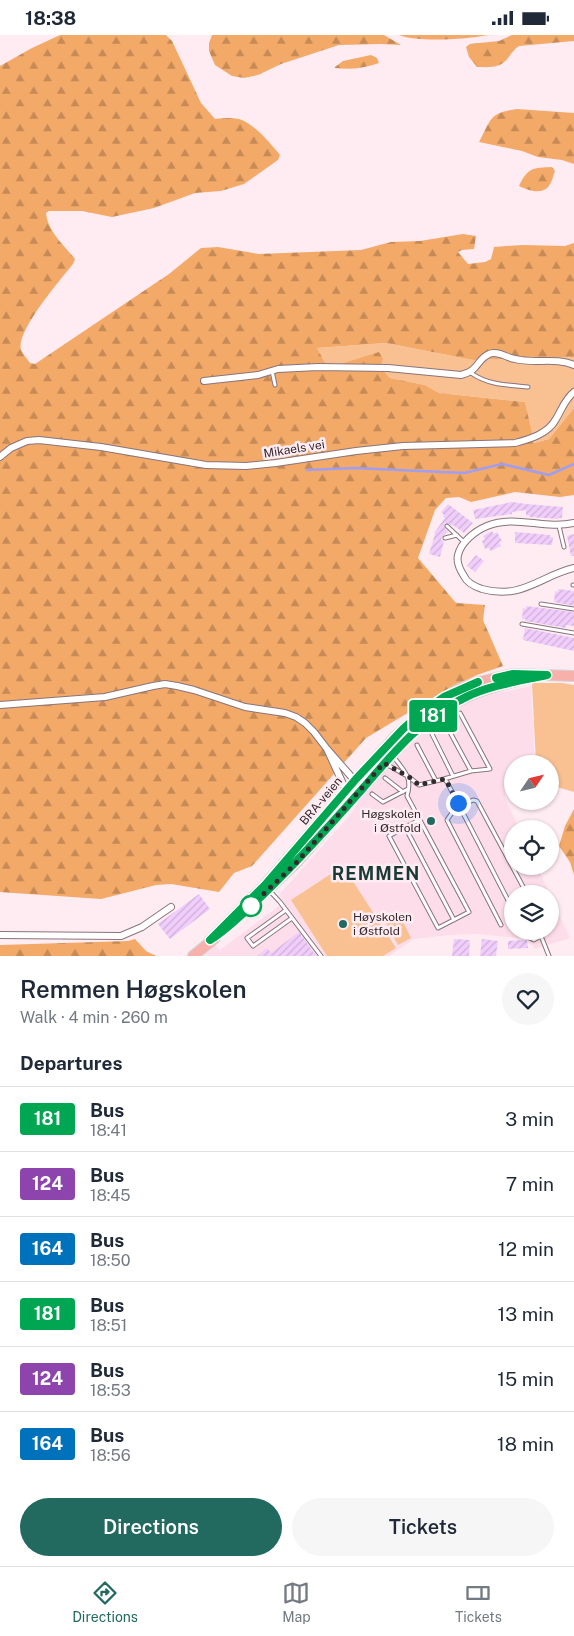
<!DOCTYPE html>
<html lang="en">
<head>
<meta charset="utf-8">
<style>
  :root { --surface:#fff; --page:#f6f6f7; --text:#1f2937; --muted:#747a83; --line:#e0e1e3; --accent:#226a5f }
  body { margin:0; font-family:"Public Sans",sans-serif; background:var(--page); color:var(--text); height:100vh; display:flex; flex-direction:column; font-size:19px; white-space:nowrap }
  * { box-sizing:border-box; margin:0 }
  p { font-size:16px; color:var(--muted) }
  .icon { flex:none; width:28px; height:28px; fill:none; stroke:currentColor; stroke-width:2; stroke-linecap:round; stroke-linejoin:round }
  .map { position:relative; height:921px; overflow:hidden }
  .details { display:flex; flex-direction:column; background:var(--surface); flex:1 }
  .details>* { flex:none }
  .badge { padding:0 10px; border-radius:4px; font-size:18px; line-height:32px }
  .needle { width:32px; rotate:55deg }
  .tools { position:absolute; left:504px; top:720px; display:grid; gap:10px }
  .tools a { display:grid; place-items:center; width:55px; height:55px; border-radius:50%; background:var(--surface); box-shadow:0 1px 4px #0004; font-size:25px }
  .you { position:absolute; width:25px; height:25px; margin:-12px; border:4px solid #fff; border-radius:50%; background:#1a73e8; box-shadow:0 0 0 8px #1a73e833 }
  .map>.badge { position:absolute; translate:-50% -50%; box-shadow:0 0 0 2px #fff }
  h2 { padding:0 20px; font-size:19px; line-height:45px }
  .round { display:grid; place-items:center; flex:none; width:52px; height:52px; border-radius:26px; background:var(--page) }
  .summary { display:flex; align-items:center; justify-content:space-between; height:85px; padding:0 20px }
  h1 { font-size:24px; font-weight:600; line-height:38px }
  .button { display:flex; gap:10px; margin-top:auto; padding:10px 20px }
  .button a { flex:1; height:58px; border-radius:30px; background:var(--accent); color:#fff; font-size:20px; font-weight:600; line-height:58px; text-align:center }
  .button a+a { background:var(--page); color:var(--text) }
  ul { padding:0; list-style:none }
  li { display:flex; align-items:center; gap:15px; height:65px; padding:0 20px; border-top:1px solid var(--line) }
  li div { flex:1 }
  li b { display:block; font-size:19px }
  li em { font-style:normal }
  li .badge { min-width:55px; font-weight:700; text-align:center }
  .status { display:flex; justify-content:space-between; align-items:center; height:35px; padding:0 25px; background:var(--surface); direction:ltr }
  .status svg { height:14px; fill:currentColor }
  .menu { display:flex; justify-content:space-around; align-items:center; height:70px; border-top:1px solid var(--line); background:var(--surface); font-size:14px; color:var(--muted) }
  .menu a { display:grid; justify-items:center; gap:2px }
  .menu .current { color:var(--accent) }
  .map>svg:first-child { display:block }
</style>
</head>
<body>
<div class="status"><b>18:38</b><svg viewBox="0 0 49 12"><path d="M0 12V9h3v3zM5 12V6h3v6zM10 12V3h3v9zM15 12V0h3v12zM26 1h20v11H26zM47 4h2v5h-2z"/></svg></div>
<div class="map">
<svg width="574" height="921" viewBox="0 0 574 921">
  <defs>
    <pattern id="forest-firs" width="22" height="20" patternUnits="userSpaceOnUse" patternTransform="scale(1.25)"><rect width="22" height="20" fill="#f3a968"/><path d="M5 1l3.5 6h-7zM16 11l3.5 6h-7z" fill="#c58a56"/></pattern>
    <pattern id="building-hatch" width="6" height="6" patternUnits="userSpaceOnUse" patternTransform="scale(1.25)"><rect width="6" height="6" fill="#f0cdfb"/><path d="M-1 1l2-2M0 6l6-6M5 7l2-2" fill="none" stroke="#ceb0d7"/></pattern>
  </defs>
  <rect width="100%" height="100%" fill="#ffecf3"/>
  <path fill="#fdddea" d="M 531,651 L 535,729 L 512,729 L 512,744 L 504,744 L 505,763 L 519,794 L 512,794 L 512,831 L 537,831 L 550,859 L 512,859 L 512,896 L 550,896 L 550,860 L 570,903 L 535,914 L 527,904 L 477,899 L 450,900 L 414,904 L 389,921 L 199,921 L 213,908 L 220,915 L 284,867 L 279,860 L 351,779 L 360,763 L 427,691 L 468,668 L 494,659 Z"/>
  <path fill="#f9c092" d="M 386,308 L 473,325 L 574,322 L 574,373 L 549,404 L 533,408 L 525,367 L 439,358 L 425,350 L 390,343 L 380,332 L 328,333 L 317,313 Z
    M 532,648 L 562,648 L 574,650 L 574,757 L 550,750 L 550,729 L 536,729 Z
    M 343,831 L 396,913 L 383,921 L 327,921 L 291,865 Z
    M 400,881 L 411,903 L 398,910 L 386,888 Z"/>
  <path fill="url(#forest-firs)" d="M 60,0 L 166,0 L 172,6 L 201,68 L 215,84 C 224,83 233,82 242,85 C 256,91 271,109 280,120 L 278,125 L 244,149 L 221,156 L 195,158 L 154,173 L 112,182 L 82,176 L 49,176 L 46,178 C 48,197 64,210 75,224 L 73,229 C 61,244 15,297 21,315 C 23,319 27,324 30,328 L 35,329 L 169,239 L 201,213 L 218,212 L 259,219 L 361,215 L 391,207 L 420,206 L 463,199 L 476,201 L 474,214 L 462,215 L 458,217 L 468,229 L 485,227 L 491,224 L 494,212 L 522,210 L 565,211 L 574,208 L 574,322 L 473,325 L 386,308 L 317,313 L 328,333 L 379,317 L 383,324 L 380,332 L 390,343 L 425,350 L 439,358 L 525,367 L 534,408 L 549,404 L 574,373 L 574,460 L 560,462 L 515,457 L 471,467 L 459,462 L 446,463 L 435,475 L 418,523 L 456,568 L 485,570 L 483,585 L 503,631 L 477,640 L 446,655 L 366,703 L 252,831 L 234,838 L 219,857 L 171,849 L 156,850 L 101,864 L 0,857 L 0,31 L 32,13 Z
    M 212,0 L 384,0 L 401,10 L 381,9 L 339,10 L 281,29 L 258,40 L 244,43 L 232,41 L 215,30 L 209,16 L 209,8 Z
    M 399,0 L 489,0 C 466,4 420,8 399,0 Z
    M 512,0 L 574,0 L 574,6 L 519,11 C 513,15 512,18 508,23 C 500,34 488,32 477,32 L 469,22 L 466,12 L 470,9 L 499,6 Z
    M 371,20 L 377,23 L 379,28 C 364,33 351,35 335,33 L 335,32 L 343,26 Z
    M 517,74 L 574,78 L 574,129 L 562,125 L 538,122 L 522,116 L 479,107 C 492,83 489,78 517,74 Z
    M 552,132 L 555,136 C 553,141 552,148 548,152 C 541,160 527,155 519,151 C 528,132 533,133 552,132 Z
    M 574,774 L 574,840 L 570,827 L 559,811 L 565,791 Z
    M 135,904 L 146,916 L 156,921 L 0,921 L 0,910 L 128,906 Z"/>
  <g fill="none" stroke-linecap="round" stroke-linejoin="round">
    <path stroke="#9f9ef1" stroke-width="2.5" d="M 307,435 L 355,433 L 464,438 L 502,429 L 549,440 L 574,429"/>
  </g>
  <path fill="url(#building-hatch)" d="M 512,467 L 526,469 L 563,472 L 562,483 L 558,483 L 558,484 L 530,482 L 530,481 L 526,480 L 526,475 L 512,477 L 512,479 L 475,484 L 473,475 Z
    M 448,469 L 473,488 L 464,498 L 453,490 L 452,491 L 448,488 L 445,488 L 444,492 L 448,496 L 442,502 L 441,505 L 444,506 L 440,522 L 429,519 L 435,499 L 434,498 L 445,483 L 443,482 L 444,480 L 441,477 Z
    M 492,496 L 494,499 L 497,497 L 502,506 L 499,507 L 501,511 L 491,516 L 489,513 L 485,514 L 482,506 L 485,504 L 483,501 Z
    M 515,497 L 550,500 L 550,502 L 553,502 L 552,510 L 515,508 Z
    M 574,499 L 574,521 L 571,521 L 567,501 Z
    M 476,520 L 484,526 L 475,537 L 467,531 Z
    M 558,554 L 574,556 L 574,571 L 554,567 L 555,556 L 558,557 Z
    M 526,571 L 574,577 L 574,591 L 566,590 L 566,593 L 525,586 L 526,584 L 522,584 L 523,573 L 526,574 Z
    M 525,593 L 574,603 L 574,616 L 523,605 Z
    M 199,859 L 210,874 L 170,904 L 158,889 Z
    M 299,897 L 316,921 L 257,921 L 267,913 L 271,918 Z
    M 454,904 L 470,905 L 469,921 L 452,921 Z
    M 482,904 L 498,906 L 496,921 L 480,921 Z
    M 527,905 L 528,913 L 508,914 L 508,906 Z"/>
  <g fill="none" stroke-linecap="round" stroke-linejoin="round">
    <defs>
      <path id="service" d="M 272,336 L 275,350
        M 471,338 C 488,350 507,350 528,352
        M 447,491 L 464,507
        M 559,491 L 564,512
        M 445,503 L 457,500
        M 573,550 L 574,550
        M 541,569 L 574,574
        M 522,589 L 574,598
        M 445,688 L 471,736
        M 431,697 L 453,741
        M 417,710 L 436,746
        M 393,721 C 404,736 413,742 407,761 L 469,877 L 438,893 L 389,801 L 419,785
        M 386,729 L 409,742 L 419,750 L 444,744 L 447,747 L 512,873
        M 385,743 L 403,757
        M 444,744 L 471,736 L 490,734 L 460,678
        M 372,759 L 383,767 L 408,754
        M 458,769 L 447,785 L 501,890
        M 460,771 L 473,765 L 477,766 L 527,859
        M 405,792 L 454,885
        M 267,853 L 280,867 L 321,921
        M 286,875 L 247,903 L 253,911 L 292,883
        M 525,896 L 528,902 L 534,905 L 547,896
        M 541,901 L 549,921"/>
      <path id="minor" d="M 204,346 L 258,340 L 278,334 L 318,332 L 388,333 L 461,340 C 479,336 476,325 489,319 C 497,315 507,323 515,324 C 534,329 556,322 574,330
        M 0,422 L 11,413 L 27,406 L 39,405 L 101,412 L 206,430 L 246,431 L 276,428 L 356,416 L 403,411 L 515,408 C 530,404 548,399 556,384 C 562,374 565,364 574,357
        M 574,488 C 543,495 516,479 487,491 C 475,496 461,507 458,520 C 456,528 460,535 464,541 C 467,548 476,552 482,554 C 522,565 540,541 574,533
        M 0,670 L 105,662 L 153,651 L 165,649 L 177,651 L 194,655 L 245,672 L 285,678 L 296,682 L 305,688 L 314,697 L 327,714 L 356,747
        M 327,714 L 344,751 L 347,755 L 350,756
        M 0,900 L 121,901 L 142,892 L 171,872"/>
      <path id="primary" d="M 272,851 L 296,828 L 408,702 C 447,666 479,654 531,643
        M 210,905 L 265,850 L 356,745 L 395,702 L 421,678 L 457,655 L 479,647 L 513,639 L 574,641
        M 193,921 L 215,903"/>
    </defs>
    <use href="#service" stroke="#89747c" stroke-width="5"/>
    <use href="#minor" stroke="#89747c" stroke-width="8"/>
    <use href="#primary" stroke="#d6d4d5" stroke-width="12"/>
    <use href="#service" stroke="#fff" stroke-width="3"/>
    <use href="#minor" stroke="#fff" stroke-width="6"/>
    <use href="#primary" stroke="#f7b0aa" stroke-width="10"/>
  </g>
  <g fill="none" stroke-linecap="round" stroke-linejoin="round">
    <defs>
      <path id="line" d="M 478,647 L 444,662 L 421,678 L 403,694 L 356,744 L 265,850 L 210,905 C 225,896 238,883 251,871 C 291,834 328,793 364,752 C 394,717 423,682 466,662 C 491,650 520,646 547,640 L 513,639 L 496,643"/>
    </defs>
    <use href="#line" stroke="#fff" stroke-width="11"/>
    <use href="#line" stroke="#00a651" stroke-width="8"/>
    <path stroke="#332a2d" stroke-width="5" stroke-dasharray="0 9" d="M 251,871 L 296,828 L 384,728 L 409,742 L 419,750 L 444,744 L 447,747 L 458,768"/>
  </g>
  <g fill="#226a5f" stroke="#ffecf3" stroke-width="2">
    <circle cx="431" cy="786" r="5"/>
    <circle cx="343" cy="889" r="5"/>
  </g>
  <circle fill="#fff" stroke="#00a651" stroke-width="2.5" cx="251" cy="871" r="10"/>
  <g text-anchor="middle" stroke-width="5" stroke-linejoin="round" paint-order="stroke">
    <g font-size="12" fill="#332a2d" stroke="#ffecf3">
      <text transform="translate(294 414) rotate(-9)" y="4">Mikaels vei</text>
      <text transform="translate(321 766) rotate(-50)" y="4">BRA-veien</text>
    </g>
    <g font-size="12" fill="#332a2d" stroke="#ffecf3" text-anchor="end">
      <text x="421" y="783">Høgskolen<tspan x="421" dy="14">i Østfold</tspan></text>
      <text x="353" y="886" text-anchor="start">Høyskolen<tspan x="353" dy="14">i Østfold</tspan></text>
    </g>
    <g font-size="18" font-weight="bold" letter-spacing="1" fill="#183934" stroke="#ffecf3">
      <text x="376" y="845">REMMEN</text>
    </g>
  </g>
</svg>
<div class="tools">
<a><svg class="needle" viewBox="-14 -14 28 28"><path d="M0-13l5 13h-10z" fill="#e53935"/><path d="M0 13l5-13h-10z" fill="#747a83"/></svg></a>
<a><svg class="icon" aria-label="locate" viewBox="0 0 24 24"><circle cx="12" cy="12" r="6"/><path d="M12 2v4M12 18v4M2 12h4M18 12h4"/></svg></a>
<a><svg class="icon" aria-label="layers" viewBox="0 0 24 24"><path d="M12 4l9 5-9 5-9-5zM3 14l9 5 9-5"/></svg></a>
</div>
<div class="you" style="left:458px;top:768px"></div>
<b class="badge" style="left:433px;top:681px;background:#00a651;color:#fff">181</b>
</div>
<section class="details">
<div class="summary"><div><h1>Remmen Høgskolen</h1><p>Walk · 4 min · 260 m</p></div><a class="round"><svg class="icon" aria-label="heart" viewBox="0 0 24 24"><path d="M12 20l-8-8c-3-5 5-10 8-4 3-6 11-1 8 4z"/></svg></a></div>
<h2>Departures</h2>
<ul>
<li><span class="badge" style="background:#00a651;color:#fff">181</span><div><b>Bus</b><p>18:41</p></div><em>3 min</em></li>
<li><span class="badge" style="background:#8e44ad;color:#fff">124</span><div><b>Bus</b><p>18:45</p></div><em>7 min</em></li>
<li><span class="badge" style="background:#0072bc;color:#fff">164</span><div><b>Bus</b><p>18:50</p></div><em>12 min</em></li>
<li><span class="badge" style="background:#00a651;color:#fff">181</span><div><b>Bus</b><p>18:51</p></div><em>13 min</em></li>
<li><span class="badge" style="background:#8e44ad;color:#fff">124</span><div><b>Bus</b><p>18:53</p></div><em>15 min</em></li>
<li><span class="badge" style="background:#0072bc;color:#fff">164</span><div><b>Bus</b><p>18:56</p></div><em>18 min</em></li>
</ul>
<div class="button"><a>Directions</a><a>Tickets</a></div>
</section>
<nav class="menu">
<a class="current"><svg class="icon" aria-label="directions" viewBox="0 0 24 24"><path d="M12 3l9 9-9 9-9-9zM9 14v-3h6M13 9l2 2-2 2"/></svg>Directions</a>
<a><svg class="icon" aria-label="map" viewBox="0 0 24 24"><path d="M3 6l6-2 6 2 6-2v14l-6 2-6-2-6 2zM9 4v14M15 6v14"/></svg>Map</a>
<a><svg class="icon" aria-label="tickets" viewBox="0 0 24 24"><path d="M3 7h18v10H3zM15 7v10"/></svg>Tickets</a>
</nav>
</body>
</html>
